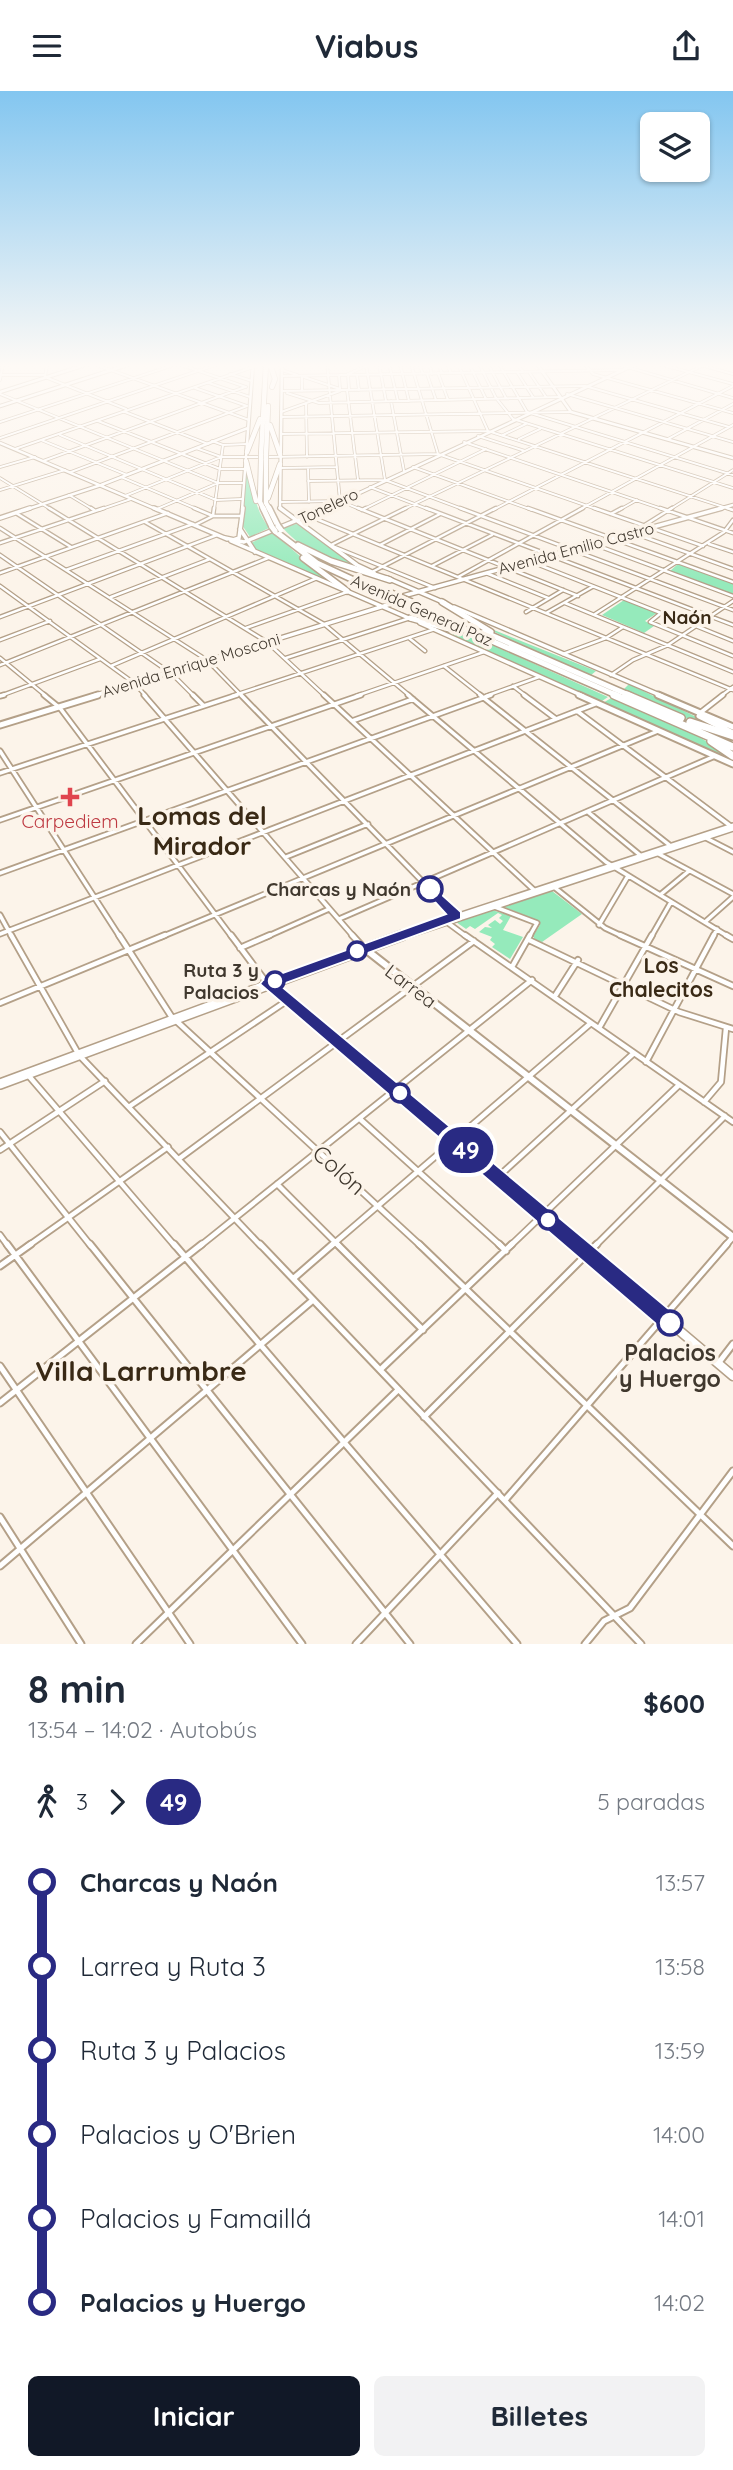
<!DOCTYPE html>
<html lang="es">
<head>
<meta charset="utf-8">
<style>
  :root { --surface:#fff; --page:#f2f2f3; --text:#1f2937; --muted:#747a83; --accent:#111827 }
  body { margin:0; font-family:Quicksand,sans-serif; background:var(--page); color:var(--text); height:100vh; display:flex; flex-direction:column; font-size:26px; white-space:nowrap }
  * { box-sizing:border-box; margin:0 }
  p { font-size:23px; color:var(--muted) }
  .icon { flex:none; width:38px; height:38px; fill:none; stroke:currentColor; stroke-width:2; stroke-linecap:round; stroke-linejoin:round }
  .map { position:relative; height:1553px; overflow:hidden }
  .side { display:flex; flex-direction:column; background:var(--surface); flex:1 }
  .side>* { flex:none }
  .badge { padding:0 14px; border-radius:23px; font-size:24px; line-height:46px }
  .tools { position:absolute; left:640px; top:21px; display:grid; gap:14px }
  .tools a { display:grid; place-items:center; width:70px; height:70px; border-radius:10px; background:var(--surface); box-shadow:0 2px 5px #0004; font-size:35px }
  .map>.badge { position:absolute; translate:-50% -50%; box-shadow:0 0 0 4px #fff }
  .legs { display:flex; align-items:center; gap:10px; height:77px; padding:0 28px; font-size:23px }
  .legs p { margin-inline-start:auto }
  .summary { display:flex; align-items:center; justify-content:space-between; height:119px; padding:0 28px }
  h1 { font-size:38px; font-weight:800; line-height:52px }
  .cta { display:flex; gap:14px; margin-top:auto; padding:14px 28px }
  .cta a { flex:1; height:80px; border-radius:10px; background:var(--accent); color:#fff; font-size:28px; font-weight:800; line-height:80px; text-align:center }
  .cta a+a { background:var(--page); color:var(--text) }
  ul { padding:0 28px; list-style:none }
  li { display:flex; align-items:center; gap:24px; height:84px; font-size:26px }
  li i { display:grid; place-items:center; width:10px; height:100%; margin:0 9px; background:currentColor }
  li i::after { content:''; width:18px; height:18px; margin:-9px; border:5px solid; border-radius:50%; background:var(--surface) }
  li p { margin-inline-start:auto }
  li:first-child i { background:linear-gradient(#0000 50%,currentColor 0) }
  li:last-child i { background:linear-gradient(currentColor 50%,#0000 0) }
  header { display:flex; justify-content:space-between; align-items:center; height:91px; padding:0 28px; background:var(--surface); font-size:32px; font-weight:800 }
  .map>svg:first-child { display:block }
</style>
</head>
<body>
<header><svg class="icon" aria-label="menu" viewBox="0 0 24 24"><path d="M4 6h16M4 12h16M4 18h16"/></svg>Viabus<svg class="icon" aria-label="share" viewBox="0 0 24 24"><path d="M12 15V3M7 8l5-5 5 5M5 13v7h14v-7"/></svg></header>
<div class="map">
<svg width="733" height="1553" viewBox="0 0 733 1553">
  <rect width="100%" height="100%" fill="#fcf4ea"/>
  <path fill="#95eabb" d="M 246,379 C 256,402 253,415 269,437 L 250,446 L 242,434 Z
    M 296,433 L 301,434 L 366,479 C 336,470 304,462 283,437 Z
    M 272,441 L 331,492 L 257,460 L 251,452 Z
    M 678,473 L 733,492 L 733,504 L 670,480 Z
    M 624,509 L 657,522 L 645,530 L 654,535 L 644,542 L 602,524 Z
    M 454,518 L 484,535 L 596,580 L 590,585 C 544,564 497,545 454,518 Z
    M 427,533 L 490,553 L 608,606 L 602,610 L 587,605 L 485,560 L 488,557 L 479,557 Z
    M 629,593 L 733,644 L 699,633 L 623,599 Z
    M 613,606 L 695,643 L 733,668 L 733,672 L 601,613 Z
    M 552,800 L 582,823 L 542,851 L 535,849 L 533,845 L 540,834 L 539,830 L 504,816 Z
    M 492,819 L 511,825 L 503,839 L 523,846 L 510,868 L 492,856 L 495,853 L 490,849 L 492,846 L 479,841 L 485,836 L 492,837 L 488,834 L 495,829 L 500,833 L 503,830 L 499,827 L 502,824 L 498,822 L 475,838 L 470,835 L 466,838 L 456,831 Z"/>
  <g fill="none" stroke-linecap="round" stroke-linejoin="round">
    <path stroke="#d6cec4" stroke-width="3.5" stroke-dasharray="3.5 2" stroke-linecap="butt" d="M 392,509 L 403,505"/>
    <defs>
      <path id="street-far4" d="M 47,273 L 45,286 L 126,318
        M 94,273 L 249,329
        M 178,273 L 246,296
        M 327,273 L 340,410
        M 366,273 L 385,389
        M 379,273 L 386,310
        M 389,273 L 398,310
        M 400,273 L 409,310
        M 411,273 L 438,363
        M 419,273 L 423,283
        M 429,273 L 432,283
        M 438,273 L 442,282
        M 447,273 L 451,282
        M 458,273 L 488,340
        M 469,273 L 486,308
        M 479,273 L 496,307 L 513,328 L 733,397
        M 488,273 L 506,307
        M 499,273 L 527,321 L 733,384
        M 518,273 L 523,281
        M 584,273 L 593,283 L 733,322
        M 617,273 L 733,307
        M 659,273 L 733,293
        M 697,273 L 733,283
        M 282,279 L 297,284
        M 517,281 L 533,306
        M 529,281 L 546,306
        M 438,282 L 448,309
        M 230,283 L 252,290
        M 427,283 L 436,309
        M 0,284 L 45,284
        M 339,284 L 340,298
        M 357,284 L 359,299
        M 282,285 L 623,279
        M 302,285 L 302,300
        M 304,286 L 340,298
        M 0,289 L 3,273
        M 209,292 L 250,306
        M 195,297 L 247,315
        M 347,299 L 358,389
        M 349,299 L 348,283 L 366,275
        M 282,300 L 585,295 L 729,336
        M 287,302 L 319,312 L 560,306
        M 0,303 L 218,392 L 243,392
        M 567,303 L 733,351
        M 391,310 L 404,380
        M 306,313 L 307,366
        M 125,321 L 208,353
        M 281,321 L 340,300
        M 281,326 L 571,321
        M 98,330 L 220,378 L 244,378
        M 0,331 L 177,273
        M 281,343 L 488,340 L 733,419
        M 60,344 L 216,409 L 242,408
        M 503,344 L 526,333
        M 478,345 L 525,360
        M 0,347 L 218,273
        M 519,348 L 540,338
        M 668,348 L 733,313
        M 41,349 L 127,384
        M 212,350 L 223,354 L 247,353
        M 464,351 L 665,419
        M 196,357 L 221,366 L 258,366
        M 15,358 L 253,276
        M 269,366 L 438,363 L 599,419
        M 43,370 L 245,296
        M 0,376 L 35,366
        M 413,376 L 532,419
        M 280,377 L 337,376
        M 308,377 L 309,411
        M 71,381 L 247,315
        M 121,386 L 199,419
        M 0,387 L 52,419
        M 308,390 L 385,389 L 465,419
        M 370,396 L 430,419
        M 0,399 L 65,379
        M 69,404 L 94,419
        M 125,405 L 221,366
        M 280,411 L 340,410 L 362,419
        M 157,418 L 218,392
        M 99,419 L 131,408
        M 214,419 L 223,354
        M 362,419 L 486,358
        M 402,419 L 706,273
        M 493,419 L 733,295
        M 579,419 L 733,334
        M 619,419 L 637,409
        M 669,419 L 733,379"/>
      <path id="street-far3" d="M 49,417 L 267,551 L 325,605
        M 91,417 L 94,419
        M 194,417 L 213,425 L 242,425
        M 358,417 L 578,505
        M 426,417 L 733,534
        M 460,417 L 733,519
        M 528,417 L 733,491
        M 594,417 L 703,455
        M 660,417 L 733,442
        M 727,417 L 733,419
        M 362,419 L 366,417
        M 16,422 L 71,456
        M 611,423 L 622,417
        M 213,425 L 214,417
        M 309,425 L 733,599
        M 145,431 L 324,533 L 410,605
        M 195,434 L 213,425
        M 0,437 L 207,569 L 242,605
        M 632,442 L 672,417
        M 633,442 L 733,478
        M 0,452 L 104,417
        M 593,453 L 733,505
        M 709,453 L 733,461
        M 331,454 L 406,417
        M 380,454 L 440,423
        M 332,455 L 435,497
        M 0,464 L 172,583 L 194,605
        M 529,470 L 661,522
        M 432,475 L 492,444
        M 66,479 L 193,433
        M 372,481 L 496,417
        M 0,482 L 168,422
        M 486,482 L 548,507
        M 458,486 L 583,417
        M 0,495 L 134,592 L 146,605
        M 111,506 L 210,468
        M 565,512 L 733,581
        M 526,521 L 563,499
        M 546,522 L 592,496
        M 661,522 L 650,531 L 733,565
        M 595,523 L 724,441 L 733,429
        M 0,526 L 217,444
        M 696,535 L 733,550
        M 246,537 L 347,501
        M 409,547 L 425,560
        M 0,549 L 50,530
        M 563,563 L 606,547 L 623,536
        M 0,567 L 46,605
        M 286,567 L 410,527
        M 0,574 L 268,467
        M 111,575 L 317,487
        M 444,575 L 482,605
        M 611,584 L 633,569 L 668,554 L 733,510
        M 513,595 L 526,605
        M 0,605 L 100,568
        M 232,605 L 435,538
        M 356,605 L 484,561
        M 486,605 L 539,586
        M 721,605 L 733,596"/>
      <path id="street-far2" d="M 44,604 L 60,617 L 232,846
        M 144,604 L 354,846
        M 193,604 L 203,614
        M 241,604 L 456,825
        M 324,604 L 535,800
        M 408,604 L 606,771 L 729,846
        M 480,604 L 672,756
        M 524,604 L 556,628
        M 0,605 L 4,604
        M 577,620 L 732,736
        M 700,622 L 723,604
        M 352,630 L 413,608
        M 0,660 L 120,846
        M 0,682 L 237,604
        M 588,721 L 640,764
        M 0,729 L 361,604
        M 706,747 L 733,761
        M 657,762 L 733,803
        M 286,766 L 368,733
        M 0,782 L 491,604
        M 554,796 L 605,837 L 624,846
        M 660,804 L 689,780
        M 495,816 L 537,832 L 529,846
        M 0,824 L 12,846
        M 339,828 L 715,665
        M 705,831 L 733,806
        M 448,832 L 467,846
        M 599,834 L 628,785
        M 0,843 L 595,613
        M 161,846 L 658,640
        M 266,846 L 329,818
        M 651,846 L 671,811
        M 713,846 L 717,838"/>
      <path id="street-far1" d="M 11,844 L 79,964 L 261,1155
        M 119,844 L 171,925 L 421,1155
        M 231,844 L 266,891
        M 352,844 L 363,856
        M 465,844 L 733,1031
        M 620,844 L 733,895
        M 726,844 L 733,848
        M 529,849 L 679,921 L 733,938
        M 240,857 L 270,844
        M 512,876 L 530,844
        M 555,905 L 578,869
        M 0,912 L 165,844
        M 599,937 L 652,844
        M 646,971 L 714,844
        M 28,984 L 175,1155
        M 704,1011 L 721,991 L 726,937
        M 130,1015 L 288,909
        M 361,1029 L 501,1155
        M 0,1041 L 91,1155
        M 0,1059 L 105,990
        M 180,1067 L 474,850
        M 499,1085 L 634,962
        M 277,1093 L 339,1155
        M 0,1144 L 8,1155
        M 28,1155 L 168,1056
        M 200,1155 L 532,889
        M 331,1155 L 591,932
        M 510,1155 L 679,994
        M 595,1155 L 725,1025
        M 725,1155 L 733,1146"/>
      <path id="street" d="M 7,1153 L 302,1553
        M 90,1153 L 410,1553
        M 174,1153 L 517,1553
        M 260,1153 L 641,1553
        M 337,1153 L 423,1239
        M 419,1153 L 733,1455
        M 499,1153 L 506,1160
        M 0,1175 L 31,1153
        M 294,1187 L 333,1153
        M 720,1270 L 733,1253
        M 0,1275 L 190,1553
        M 380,1279 L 512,1153
        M 0,1312 L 202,1153
        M 424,1326 L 597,1153
        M 505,1409 L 727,1153
        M 0,1426 L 81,1553
        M 0,1475 L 313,1209
        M 136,1553 L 398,1299
        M 356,1553 L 498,1402
        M 585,1553 L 604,1530 L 630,1517 L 733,1380"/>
      <path id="secondary-far4" d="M 282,273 L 280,417 L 283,419
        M 537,273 L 571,321 L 733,367
        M 0,301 L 88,273
        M 0,315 L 130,273
        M 0,352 L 158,419
        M 25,419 L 101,394 L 248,337
        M 242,419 L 253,273
        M 323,419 L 636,273
        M 715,419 L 733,414"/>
      <path id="secondary-far3" d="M 154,417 L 227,448
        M 280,417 L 357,474 L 374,482
        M 0,427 L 30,417
        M 240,438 L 255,461
        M 225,447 L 244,451 L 327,417
        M 233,449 L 239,447 L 243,417
        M 231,450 L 411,528
        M 387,487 L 445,512
        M 403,505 L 722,417
        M 454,516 L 662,605
        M 420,532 L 583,605
        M 93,605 L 397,511"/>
      <path id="secondary-far2" d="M 579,604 L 733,673
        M 658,604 L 733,636
        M 699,625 L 731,641
        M 0,634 L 98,604"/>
      <path id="secondary-far1" d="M 364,857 L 733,1146
        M 268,893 L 579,1155"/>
      <path id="secondary" d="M 577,1153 L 733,1285"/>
      <path id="highway-far3" d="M 271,276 L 275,288 L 272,296
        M 270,334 L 280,363
        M 247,361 L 260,328
        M 261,364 L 266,273
        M 266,364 L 268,315
        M 261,368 L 260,411 L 264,419
        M 266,368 L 266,412 L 270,419
        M 246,370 L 256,410
        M 268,407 L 280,373"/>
      <path id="highway-far2" d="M 263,417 L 272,436
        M 269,417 L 278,435
        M 275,440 L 317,472 L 386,504
        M 298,454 L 331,470 L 390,489
        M 303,467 L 347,500
        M 442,511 L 491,541
        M 407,513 L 618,605
        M 410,527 L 460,541
        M 484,541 L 631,605"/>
      <path id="highway-far1" d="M 614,604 L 733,656
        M 627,604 L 681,627
        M 690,631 L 733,645
        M 711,650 L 733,665
        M 398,846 L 733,736"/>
      <path id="highway" d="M 0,993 L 403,844"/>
    </defs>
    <use href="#street-far4" stroke="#b4a088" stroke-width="3.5"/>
    <use href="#street-far3" stroke="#b4a088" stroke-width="5"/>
    <use href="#street-far2" stroke="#b4a088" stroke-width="7"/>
    <use href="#street-far1" stroke="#b4a088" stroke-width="8"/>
    <use href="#street" stroke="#b4a088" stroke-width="9"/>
    <use href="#secondary-far4" stroke="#b4a088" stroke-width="4.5"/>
    <use href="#secondary-far3" stroke="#b4a088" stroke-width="6"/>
    <use href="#secondary-far2" stroke="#b4a088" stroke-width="9"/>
    <use href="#secondary-far1" stroke="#b4a088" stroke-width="10"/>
    <use href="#secondary" stroke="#b4a088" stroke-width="11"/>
    <use href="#highway-far3" stroke="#b4a088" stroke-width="6"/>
    <use href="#highway-far2" stroke="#b4a088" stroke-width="8"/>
    <use href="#highway-far1" stroke="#b4a088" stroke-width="10"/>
    <use href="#highway" stroke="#b4a088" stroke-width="12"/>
    <use href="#street-far4" stroke="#fff" stroke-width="2"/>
    <use href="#street-far3" stroke="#fff" stroke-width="2.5"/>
    <use href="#street-far2" stroke="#fff" stroke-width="3.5"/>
    <use href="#street-far1" stroke="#fff" stroke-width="4.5"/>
    <use href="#street" stroke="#fff" stroke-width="5"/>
    <use href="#secondary-far4" stroke="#fff" stroke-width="2.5"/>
    <use href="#secondary-far3" stroke="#fff" stroke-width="3.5"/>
    <use href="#secondary-far2" stroke="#fff" stroke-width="5"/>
    <use href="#secondary-far1" stroke="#fff" stroke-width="6"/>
    <use href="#secondary" stroke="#fff" stroke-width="8"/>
    <use href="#highway-far3" stroke="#fff" stroke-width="4.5"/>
    <use href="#highway-far2" stroke="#fff" stroke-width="5"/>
    <use href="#highway-far1" stroke="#fff" stroke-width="7"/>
    <use href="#highway" stroke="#fff" stroke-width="9"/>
    <defs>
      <path id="highway-bridge-far1" d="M 261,364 L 261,368
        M 266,364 L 266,368"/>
      <path id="highway-bridge" d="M 278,435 L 281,439
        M 272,436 L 275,440
        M 391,502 L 412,511"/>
    </defs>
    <use href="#highway-bridge-far1" stroke="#b4a088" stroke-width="6" stroke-linecap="butt"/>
    <use href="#highway-bridge" stroke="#b4a088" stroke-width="8" stroke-linecap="butt"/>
    <use href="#highway-bridge-far1" stroke="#fff" stroke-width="4.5"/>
    <use href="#highway-bridge" stroke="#fff" stroke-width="5"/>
  </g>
  <linearGradient id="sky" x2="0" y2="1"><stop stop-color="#83c6f0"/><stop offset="0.56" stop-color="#fefaf6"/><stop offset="1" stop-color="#fefaf6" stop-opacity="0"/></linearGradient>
  <rect width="733" height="491" fill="url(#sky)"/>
  <path fill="#292a83" stroke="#fff" stroke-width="2" d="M 430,793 L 461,821 L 461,828 L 280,894 L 677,1225 L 679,1232 L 677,1239 L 670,1242 L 663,1239 L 260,893 L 263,889 L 446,823 L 423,798 Z"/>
  <path fill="#e0444e" stroke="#fcf4ea" stroke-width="2.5" d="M66.5 695.5h7v7h7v7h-7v7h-7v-7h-7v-7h7z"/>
  <g fill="#fff" stroke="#292a83" stroke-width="3.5">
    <circle cx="430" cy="798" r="12"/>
    <circle cx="357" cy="860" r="9"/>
    <circle cx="275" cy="890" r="9"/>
    <circle cx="400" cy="1002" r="9"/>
    <circle cx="548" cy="1129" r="9"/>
    <circle cx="670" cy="1232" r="12"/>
  </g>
  <g text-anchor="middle" stroke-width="7" stroke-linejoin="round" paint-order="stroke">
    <g font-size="16" fill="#40382e" stroke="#fcf4ea">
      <text transform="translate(328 415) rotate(-25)" y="6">Tonelero</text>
      <text transform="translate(576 457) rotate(-15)" y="6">Avenida Emilio Castro</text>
      <text transform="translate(422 519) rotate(24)" y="6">Avenida General Paz</text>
      <text transform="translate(191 574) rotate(-17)" y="6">Avenida Enrique Mosconi</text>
    </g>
    <g font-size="19" font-weight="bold" fill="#392915" stroke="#fcf4ea">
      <text x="687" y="533">Naón</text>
    </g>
    <g font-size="19" fill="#be3a42" stroke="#fcf4ea">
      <text x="70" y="737">Carpediem</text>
    </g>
    <g font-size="19" font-weight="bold" fill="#40382e" stroke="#fcf4ea" text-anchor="end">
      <text x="411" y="805">Charcas y Naón</text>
      <text x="259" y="886">Ruta 3 y<tspan x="259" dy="22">Palacios</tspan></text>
    </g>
    <g font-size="19" fill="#40382e" stroke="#fcf4ea">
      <text transform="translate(411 895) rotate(37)" y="7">Larrea</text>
    </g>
    <g font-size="21" font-weight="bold" fill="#392915" stroke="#fcf4ea">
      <text x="661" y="882">Los<tspan x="661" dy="24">Chalecitos</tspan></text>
    </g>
    <g font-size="23" fill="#40382e" stroke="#fcf4ea">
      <text transform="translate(339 1079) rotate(42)" y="8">Colón</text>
    </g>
    <g font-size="23" font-weight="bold" fill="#40382e" stroke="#fcf4ea">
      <text x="670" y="1270">Palacios<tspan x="670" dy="26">y Huergo</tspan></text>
    </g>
    <g font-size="26" font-weight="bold" fill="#392915" stroke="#fcf4ea">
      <text x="202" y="734">Lomas del<tspan x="202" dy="30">Mirador</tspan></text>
    </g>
    <g font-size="28" font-weight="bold" fill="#392915" stroke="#fcf4ea">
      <text x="141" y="1290">Villa Larrumbre</text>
    </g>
  </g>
</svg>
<div class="tools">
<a><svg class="icon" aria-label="layers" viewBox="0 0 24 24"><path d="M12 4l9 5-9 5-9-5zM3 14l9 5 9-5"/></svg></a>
</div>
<b class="badge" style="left:466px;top:1059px;background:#292a83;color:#fff">49</b>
</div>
<section class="side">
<div class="summary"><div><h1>8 min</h1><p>13:54 – 14:02 · Autobús</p></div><b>$600</b></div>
<div class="legs"><svg class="icon" aria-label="walk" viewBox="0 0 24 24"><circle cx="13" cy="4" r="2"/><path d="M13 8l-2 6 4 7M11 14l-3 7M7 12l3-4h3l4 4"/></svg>3<svg class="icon" aria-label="forward" viewBox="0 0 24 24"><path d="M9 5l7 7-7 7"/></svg><b class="badge" style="background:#292a83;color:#fff">49</b><p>5 paradas</p></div>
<ul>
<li><i style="color:#292a83"></i><b>Charcas y Naón</b><p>13:57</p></li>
<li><i style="color:#292a83"></i><span>Larrea y Ruta 3</span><p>13:58</p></li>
<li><i style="color:#292a83"></i><span>Ruta 3 y Palacios</span><p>13:59</p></li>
<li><i style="color:#292a83"></i><span>Palacios y O'Brien</span><p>14:00</p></li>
<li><i style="color:#292a83"></i><span>Palacios y Famaillá</span><p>14:01</p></li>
<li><i style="color:#292a83"></i><b>Palacios y Huergo</b><p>14:02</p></li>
</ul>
<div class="cta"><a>Iniciar</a><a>Billetes</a></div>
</section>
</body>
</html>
